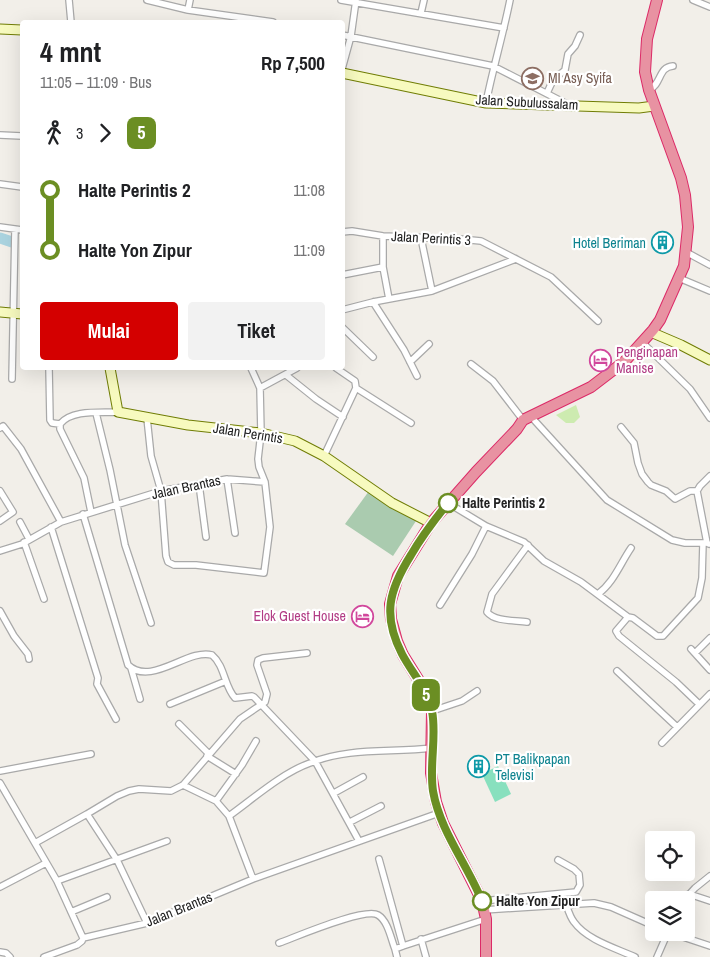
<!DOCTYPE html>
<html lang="id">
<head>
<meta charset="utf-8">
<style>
  :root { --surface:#fff; --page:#f2f2f2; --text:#202124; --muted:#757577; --accent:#d40000 }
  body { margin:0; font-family:"Archivo Narrow",sans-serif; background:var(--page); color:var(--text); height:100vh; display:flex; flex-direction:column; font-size:19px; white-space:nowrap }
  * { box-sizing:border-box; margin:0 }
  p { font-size:16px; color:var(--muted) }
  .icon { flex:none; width:28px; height:28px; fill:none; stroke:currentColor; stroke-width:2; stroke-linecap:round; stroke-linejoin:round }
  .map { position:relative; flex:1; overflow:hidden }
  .panel { position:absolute; left:20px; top:20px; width:325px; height:350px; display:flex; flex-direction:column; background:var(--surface); border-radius:5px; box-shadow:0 5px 20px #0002 }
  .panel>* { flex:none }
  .badge { padding:0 10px; border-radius:8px; font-size:18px; line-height:32px }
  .buttons { position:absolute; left:645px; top:831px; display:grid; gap:10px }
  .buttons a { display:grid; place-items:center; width:50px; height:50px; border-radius:5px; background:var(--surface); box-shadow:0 5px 20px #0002; font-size:25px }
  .map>.badge { position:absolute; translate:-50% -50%; box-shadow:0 0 0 2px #fff }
  .legs { display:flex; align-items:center; gap:8px; height:55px; padding:0 20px; font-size:16px }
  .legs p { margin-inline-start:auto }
  .overview { display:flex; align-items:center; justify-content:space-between; height:85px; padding:0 20px }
  h1 { font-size:28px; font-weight:700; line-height:38px }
  .cta { display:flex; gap:10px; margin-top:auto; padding:10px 20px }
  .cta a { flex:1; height:58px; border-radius:5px; background:var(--accent); color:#fff; font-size:20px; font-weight:700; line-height:58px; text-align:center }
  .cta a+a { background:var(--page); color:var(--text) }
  ul { padding:0 20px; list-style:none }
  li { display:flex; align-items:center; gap:18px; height:60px; font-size:19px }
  li i { display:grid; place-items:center; width:8px; height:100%; margin:0 6px; background:currentColor }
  li i::after { content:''; width:12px; height:12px; margin:-6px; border:4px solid; border-radius:50%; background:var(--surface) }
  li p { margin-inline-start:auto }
  li:first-child i { background:linear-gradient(#0000 50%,currentColor 0) }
  li:last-child i { background:linear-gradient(currentColor 50%,#0000 0) }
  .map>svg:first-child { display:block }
</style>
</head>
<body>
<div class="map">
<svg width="710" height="957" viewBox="0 0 710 957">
  <rect width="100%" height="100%" fill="#f2efe9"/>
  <path fill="#cdebb0" d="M 576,405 L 580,417 L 574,423 L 566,423 L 556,415 Z"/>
  <path fill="#aacbaf" d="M 369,491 L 416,521 L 393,556 L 345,524 Z"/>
  <path fill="#88e0be" d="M 498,766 L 511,794 L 495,802 L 482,774 Z"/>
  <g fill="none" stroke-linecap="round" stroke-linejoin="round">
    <path stroke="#aad3df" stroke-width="11" d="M 0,238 L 12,242"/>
    <defs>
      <path id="street" d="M 69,0 L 71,22
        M 147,0 L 188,10 L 273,22
        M 341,0 L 504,28
        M 693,0 L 710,7
        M 188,10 L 190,0
        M 421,13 L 424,0
        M 342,35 L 493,66 L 567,104
        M 342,69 L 351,36 L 356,0
        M 649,90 C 662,84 658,67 673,66
        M 547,93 L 553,80 L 565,70 L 568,54 L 575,46 L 580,35
        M 486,103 C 493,68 503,35 510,0
        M 0,135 L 22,136
        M 0,184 L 22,187
        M 0,227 L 22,230
        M 342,232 L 352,231 L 383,236 L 460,239 L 481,241 L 551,277 L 598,321
        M 421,238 L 432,291
        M 686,252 L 710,265
        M 383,267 L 389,299
        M 342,275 L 383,267 L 383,236
        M 679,278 L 710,291
        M 373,302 L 404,350 L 417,376
        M 342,310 L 373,302 L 432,291 L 516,259
        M 342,327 L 373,357
        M 646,346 L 690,389 L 710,418
        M 410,362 L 429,344
        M 471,364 L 493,381 L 523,420
        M 49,368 L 50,420 L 52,423 L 60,424
        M 286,375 L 316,399 L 343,417
        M 12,379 L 15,229
        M 260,388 L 297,368
        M 356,388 L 411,423
        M 96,413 L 110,470 L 125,545 L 151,623
        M 147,418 L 151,456 L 161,491 L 166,556 L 168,562 L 174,565 L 196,565 L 264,573 L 270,527 L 265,482 L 259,467 L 258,459 L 261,433 L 260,388 L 251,368
        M 535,421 L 607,500 L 672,540 L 685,543 L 707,543
        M 621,427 L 634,443 L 638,463 L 642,474 L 648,482 L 651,485 L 666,491 L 675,499 L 690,491 L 697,491
        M 0,428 L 3,426 L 21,449 L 61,522
        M 324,456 L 356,388 L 355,381 L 336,368
        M 227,479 L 235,533
        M 199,484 L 206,537
        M 0,491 L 13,512 L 0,521
        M 448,503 L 486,526 L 524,542 L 544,561 L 581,582 L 628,617
        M 91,512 L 84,478 L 60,429 L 60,424 C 72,409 101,413 118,412
        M 83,514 L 128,665 C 151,687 188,648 212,655 C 225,666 224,686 235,698 L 252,696 L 254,697 L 315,761 L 359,841
        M 20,522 L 29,539
        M 51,527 L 98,678 L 97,684 L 116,719
        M 24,542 L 44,599
        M 709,544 L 707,543 L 697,491 L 700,486 L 710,476
        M 0,551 L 22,544 L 61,522 L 161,491 L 227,479 L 265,482
        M 598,594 C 614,582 620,564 631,548
        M 440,605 L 472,554 L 486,526
        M 0,611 L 14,636 L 28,654 L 29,659
        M 527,622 C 515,620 495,622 487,612 L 492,594 L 528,545
        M 691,649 L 710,670
        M 695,653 L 710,638
        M 131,668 L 140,699
        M 617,671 L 677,727
        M 170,704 L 226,681
        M 699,704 L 676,682 L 619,636 L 616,631 L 628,617 L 633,618 L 657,636 L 663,636 L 698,598 L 702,578 L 703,543
        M 432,711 L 462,701 L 477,691
        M 179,724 L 209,754
        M 662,743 L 710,694
        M 207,756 L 236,774
        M 0,771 L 91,754
        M 0,783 L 57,881 L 83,938
        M 183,785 L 216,801 L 242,765 L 256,741
        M 334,793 L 363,777
        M 216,801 L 229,816 L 253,879
        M 87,814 L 117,796 L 129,791 L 139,789 L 171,791 L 183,785 L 240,719 L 265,702 L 267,694 L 257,665 L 258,660 L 263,658 L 307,653
        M 229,816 C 254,798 282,773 310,763 C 349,747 391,753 432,748
        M 350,822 L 381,806
        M 35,843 L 87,814 L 117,860 L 147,923
        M 379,859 L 403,946
        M 57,881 L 167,841
        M 0,887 L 46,863
        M 689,894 L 710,901
        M 684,900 L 695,888 L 710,876
        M 482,901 L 576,892 L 580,885 L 579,874 L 574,869 L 558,860
        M 566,904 C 568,910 570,917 574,922 C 587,940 615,948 635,957
        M 484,910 L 594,903 L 611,907 L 654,926
        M 71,912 L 107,897
        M 668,932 L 710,946
        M 83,938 L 147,923 L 253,879 L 439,813
        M 421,939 L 426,957
        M 279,943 C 296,937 365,907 378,915 C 388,921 391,939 395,949
        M 0,952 L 6,953 L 10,957
        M 44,957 L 77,945 L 82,941 L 83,938
        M 397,957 L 395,949 L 403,946 L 486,919
        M 657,957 L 668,932"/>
      <path id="secondary" d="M 0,29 L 22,30
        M 342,73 L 486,103 L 639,108 L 654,106
        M 0,312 L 22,314
        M 653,333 L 681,345 L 710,360
        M 110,368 L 118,412 L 188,425 L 261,433 L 295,441 L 324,456 L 392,503 L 431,523"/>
      <path id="highway" d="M 486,957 L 486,919 L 482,901 L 443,823 L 436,802 L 431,773 L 432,711 L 421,684 L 403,655 L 397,641 L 391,619 L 390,604 L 398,576 L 431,523 L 476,472 L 517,429 L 523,420 L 591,387 L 625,361 L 653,330 L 660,320 L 684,266 L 688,227 L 685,195 L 681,178 L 649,90 L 645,72 L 647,39 L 657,0"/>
    </defs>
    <use href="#street" stroke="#a9a9a9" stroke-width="8"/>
    <use href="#secondary" stroke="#707d05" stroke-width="11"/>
    <use href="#highway" stroke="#dc2a67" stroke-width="12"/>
    <use href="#street" stroke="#fff" stroke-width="5.5"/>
    <use href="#secondary" stroke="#f7fabf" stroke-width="9"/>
    <use href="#highway" stroke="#e892a2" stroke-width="10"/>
  </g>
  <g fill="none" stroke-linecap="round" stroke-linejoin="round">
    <defs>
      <path id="line-1" d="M 448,503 C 435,519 422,536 411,555 C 389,590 382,615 402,654 C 412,673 428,690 432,711 C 437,737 429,764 433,791 C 440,831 467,864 482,901"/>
    </defs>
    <use href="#line-1" stroke="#fff" stroke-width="11"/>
    <use href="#line-1" stroke="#6b8e23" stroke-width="8"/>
  </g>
  <defs>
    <symbol id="school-ring" viewBox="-11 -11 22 22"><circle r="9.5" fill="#fff" stroke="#8d6e63" stroke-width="1.5"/><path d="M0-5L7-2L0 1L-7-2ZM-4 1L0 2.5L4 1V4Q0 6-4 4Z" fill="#8d6e63"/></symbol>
    <symbol id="building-ring" viewBox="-11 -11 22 22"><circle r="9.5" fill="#fff" stroke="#0f9aa8" stroke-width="1.5"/><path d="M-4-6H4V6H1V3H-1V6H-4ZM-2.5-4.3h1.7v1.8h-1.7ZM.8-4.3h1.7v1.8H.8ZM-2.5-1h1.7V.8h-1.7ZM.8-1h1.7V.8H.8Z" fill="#0f9aa8"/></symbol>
    <symbol id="hotel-ring" viewBox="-11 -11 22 22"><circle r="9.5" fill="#fff" stroke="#d1479c" stroke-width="1.5"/><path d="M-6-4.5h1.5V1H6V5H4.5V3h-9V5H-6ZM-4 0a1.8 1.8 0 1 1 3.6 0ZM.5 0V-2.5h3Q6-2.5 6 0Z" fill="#d1479c"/></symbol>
  </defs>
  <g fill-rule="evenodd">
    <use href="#school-ring" x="520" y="66" width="25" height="25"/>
    <use href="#building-ring" x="650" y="230" width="25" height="25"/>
    <use href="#hotel-ring" x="588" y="348" width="25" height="25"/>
    <use href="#hotel-ring" x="350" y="604" width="25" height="25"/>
    <use href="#building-ring" x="466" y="754" width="25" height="25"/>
  </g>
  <g fill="#fff" stroke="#6b8e23" stroke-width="2.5">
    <circle cx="448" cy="503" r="9"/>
    <circle cx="482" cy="901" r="9"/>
  </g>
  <g text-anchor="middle" stroke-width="4.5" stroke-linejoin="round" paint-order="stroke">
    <g font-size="14" fill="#785e54" stroke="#fff" text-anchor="start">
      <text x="548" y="83">MI Asy Syifa</text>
    </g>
    <g font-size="14" fill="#222" stroke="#fff">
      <text transform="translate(527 102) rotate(3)" y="5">Jalan Subulussalam</text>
      <text transform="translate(431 238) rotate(3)" y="5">Jalan Perintis 3</text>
      <text transform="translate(248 433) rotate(9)" y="5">Jalan Perintis</text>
      <text transform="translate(186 487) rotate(-12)" y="5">Jalan Brantas</text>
      <text transform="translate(179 909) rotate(-22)" y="5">Jalan Brantas</text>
    </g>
    <g font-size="14" fill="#0d838f" stroke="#fff" text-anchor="end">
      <text x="646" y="248">Hotel Beriman</text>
      <text x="495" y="764" text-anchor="start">PT Balikpapan<tspan x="495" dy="16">Televisi</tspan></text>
    </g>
    <g font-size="14" fill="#b23c85" stroke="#fff" text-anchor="start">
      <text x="616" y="357">Penginapan<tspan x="616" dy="16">Manise</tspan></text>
      <text x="346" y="621" text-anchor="end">Elok Guest House</text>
    </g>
    <g font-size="14" font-weight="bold" fill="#222" stroke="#fff" text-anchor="start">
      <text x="462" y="508">Halte Perintis 2</text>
      <text x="496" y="906">Halte Yon Zipur</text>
    </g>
  </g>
</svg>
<div class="buttons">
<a><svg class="icon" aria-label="locate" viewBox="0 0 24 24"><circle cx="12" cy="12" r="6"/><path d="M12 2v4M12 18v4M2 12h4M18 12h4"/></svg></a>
<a><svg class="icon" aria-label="layers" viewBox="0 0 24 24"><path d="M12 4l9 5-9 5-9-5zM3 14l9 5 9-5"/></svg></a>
</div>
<b class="badge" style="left:426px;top:695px;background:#6b8e23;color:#fff">5</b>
<section class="panel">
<div class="overview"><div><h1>4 mnt</h1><p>11:05 – 11:09 · Bus</p></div><b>Rp 7,500</b></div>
<div class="legs"><svg class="icon" aria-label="walk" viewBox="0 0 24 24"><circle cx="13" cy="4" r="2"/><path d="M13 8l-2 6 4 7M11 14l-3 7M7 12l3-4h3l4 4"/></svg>3<svg class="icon" aria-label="forward" viewBox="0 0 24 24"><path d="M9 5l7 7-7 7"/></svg><b class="badge" style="background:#6b8e23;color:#fff">5</b></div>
<ul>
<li><i style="color:#6b8e23"></i><b>Halte Perintis 2</b><p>11:08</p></li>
<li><i style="color:#6b8e23"></i><b>Halte Yon Zipur</b><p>11:09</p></li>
</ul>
<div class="cta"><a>Mulai</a><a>Tiket</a></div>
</section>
</div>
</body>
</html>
